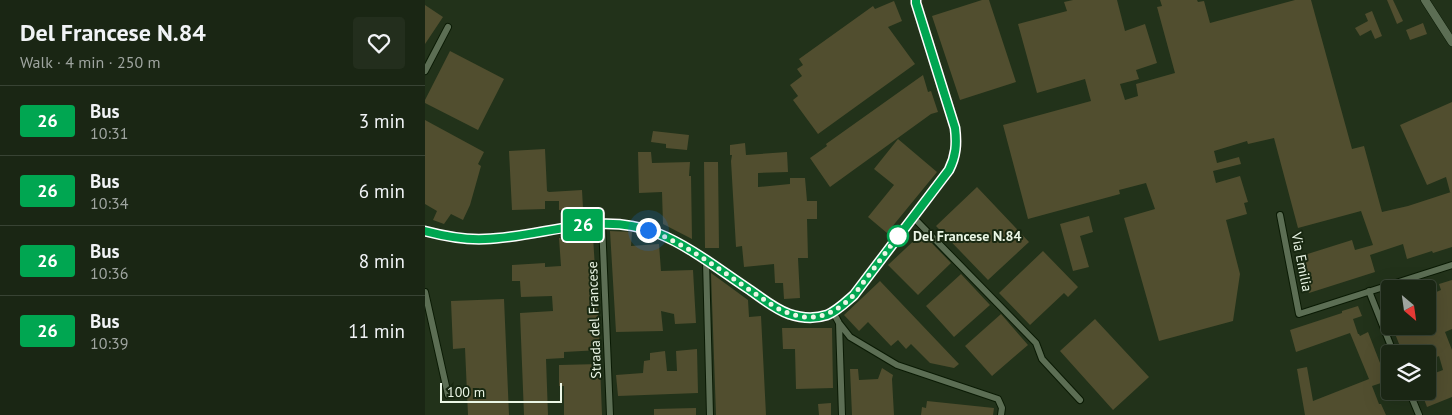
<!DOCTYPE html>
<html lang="en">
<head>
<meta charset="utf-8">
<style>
  :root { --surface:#1a2614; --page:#232e1d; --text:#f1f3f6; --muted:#9fa5a0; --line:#384334 }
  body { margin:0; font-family:"PT Sans",sans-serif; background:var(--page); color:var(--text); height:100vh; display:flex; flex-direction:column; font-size:19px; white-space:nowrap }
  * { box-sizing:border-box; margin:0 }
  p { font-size:16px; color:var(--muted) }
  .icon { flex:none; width:28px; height:28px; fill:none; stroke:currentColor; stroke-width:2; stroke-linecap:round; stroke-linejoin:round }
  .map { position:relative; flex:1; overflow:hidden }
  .details { display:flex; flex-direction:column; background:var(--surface); width:425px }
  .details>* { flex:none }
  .badge { padding:0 10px; border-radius:4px; font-size:18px; line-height:32px }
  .needle { width:32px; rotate:151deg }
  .buttons { position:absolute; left:956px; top:280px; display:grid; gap:10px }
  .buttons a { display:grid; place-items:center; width:55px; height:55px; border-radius:5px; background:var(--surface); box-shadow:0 5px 20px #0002,0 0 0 1px var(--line); font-size:25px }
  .scale { position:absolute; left:15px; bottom:12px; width:122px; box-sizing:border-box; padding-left:5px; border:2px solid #ebf6e6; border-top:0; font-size:14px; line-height:18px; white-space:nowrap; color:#ebf6e6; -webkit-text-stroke:4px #182811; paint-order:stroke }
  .you { position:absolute; width:25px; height:25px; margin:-12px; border:4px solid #fff; border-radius:50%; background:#1a73e8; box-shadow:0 0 0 8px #1a73e833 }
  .map>.badge { position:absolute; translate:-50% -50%; box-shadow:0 0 0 2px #fff }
  .round { display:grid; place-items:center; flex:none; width:52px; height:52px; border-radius:5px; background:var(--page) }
  .head { display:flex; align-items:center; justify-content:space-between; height:85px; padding:0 20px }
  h1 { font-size:24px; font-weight:800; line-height:38px }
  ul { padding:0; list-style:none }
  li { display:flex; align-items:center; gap:15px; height:70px; padding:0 20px; border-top:1px solid var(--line) }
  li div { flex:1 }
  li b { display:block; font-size:19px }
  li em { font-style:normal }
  li .badge { min-width:55px; font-weight:700; text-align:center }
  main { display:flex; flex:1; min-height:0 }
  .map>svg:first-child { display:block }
</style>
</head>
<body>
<main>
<section class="details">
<div class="head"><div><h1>Del Francese N.84</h1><p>Walk · 4 min · 250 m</p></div><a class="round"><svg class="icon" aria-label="heart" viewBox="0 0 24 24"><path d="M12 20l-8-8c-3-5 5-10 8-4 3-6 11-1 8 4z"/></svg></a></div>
<ul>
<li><span class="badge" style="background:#00a651;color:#fff">26</span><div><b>Bus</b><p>10:31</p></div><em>3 min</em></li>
<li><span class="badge" style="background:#00a651;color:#fff">26</span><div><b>Bus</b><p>10:34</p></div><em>6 min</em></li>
<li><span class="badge" style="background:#00a651;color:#fff">26</span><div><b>Bus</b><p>10:36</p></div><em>8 min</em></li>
<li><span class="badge" style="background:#00a651;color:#fff">26</span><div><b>Bus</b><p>10:39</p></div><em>11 min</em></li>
</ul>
</section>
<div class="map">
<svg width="1027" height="415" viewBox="0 0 1027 415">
  <rect width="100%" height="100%" fill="#22321a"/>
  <path fill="#514e2f" d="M 557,0 L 564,0 L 591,82 L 535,100 L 507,16 Z
    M 648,0 L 692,0 L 700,31 L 720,24 L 732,63 L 711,70 L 714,79 L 695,84 L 700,100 L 713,96 L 711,84 L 750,73 L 732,7 L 737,6 L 735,0 L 772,0 L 773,2 L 779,1 L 785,23 L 870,0 L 886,0 L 927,149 L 939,146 L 957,212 L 983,206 L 1026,192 L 1025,192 L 1021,177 L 1002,185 L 975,125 L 1027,102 L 1027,247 L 1008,253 L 1007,251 L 982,259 L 978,244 L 945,255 L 950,272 L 884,293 L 873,257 L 927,240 L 930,250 L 948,245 L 936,211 L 873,228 L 849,138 L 823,144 L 822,141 L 789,151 L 792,163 L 814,157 L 816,164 L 788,171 L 791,183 L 815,176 L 823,202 L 819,203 L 822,214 L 801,220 L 815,274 L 808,321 L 734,341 L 699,218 L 730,209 L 721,183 L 694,190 L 695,194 L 603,219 L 578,125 L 666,101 L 660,79 L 612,93 L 593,24 L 642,11 L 639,2 Z
    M 962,0 L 968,0 L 978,21 L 972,24 Z
    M 469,1 L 477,21 L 463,27 L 490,64 L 393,134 L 368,100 L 373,96 L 365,85 L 377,76 L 372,69 L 378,65 L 374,59 L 448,6 L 450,9 Z
    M 0,5 L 18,17 L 0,44 Z
    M 947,11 L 957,36 L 950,39 L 946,30 L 935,36 L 930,28 L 943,21 L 940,14 Z
    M 998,23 L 1002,34 L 985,40 L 981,30 Z
    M 25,51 L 79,79 L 53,130 L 0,103 L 0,100 Z
    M 498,75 L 503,92 L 506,91 L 513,112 L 506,114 L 405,187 L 385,158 L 402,146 L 401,144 Z
    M 0,120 L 59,152 L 53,164 L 56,166 L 45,205 L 38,220 L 26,214 L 19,224 L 8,220 L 12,211 L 0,204 Z
    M 228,131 L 264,135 L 262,150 L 241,148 L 241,144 L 226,142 Z
    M 473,139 L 512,172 L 462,233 L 443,217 L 469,185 L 449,169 Z
    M 320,143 L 321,155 L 362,152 L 363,172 L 333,173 L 333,187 L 365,184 L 365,178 L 380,178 L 382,201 L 392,201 L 392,219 L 382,219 L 383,258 L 373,258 L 375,298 L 359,299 L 358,283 L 350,283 L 349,264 L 319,267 L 317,246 L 311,247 L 306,161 L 307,155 L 305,155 L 305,145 Z
    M 120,149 L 122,191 L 124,192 L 157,190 L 158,208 L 134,210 L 134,201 L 120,201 L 120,209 L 87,210 L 84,151 Z
    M 213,152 L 226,152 L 227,163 L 265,162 L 264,176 L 266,176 L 267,239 L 238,224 L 237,192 L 214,193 Z
    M 279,162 L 293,162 L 294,248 L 280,248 Z
    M 552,187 L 604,242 L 563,280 L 511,226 Z
    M 664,216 L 668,232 L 655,236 L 664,267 L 648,271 L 635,224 Z
    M 185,231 L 207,232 L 206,246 L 234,244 L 236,271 L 268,270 L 271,323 L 250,324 L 249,314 L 236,311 L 238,331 L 191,332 Z
    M 497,233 L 526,263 L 493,295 L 463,265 Z
    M 168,236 L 175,350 L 139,352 L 139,358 L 121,359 L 123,415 L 99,415 L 95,313 L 128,311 L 127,296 L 96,297 L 95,281 L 87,281 L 87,265 L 120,263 L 120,267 L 136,266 L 134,238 Z
    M 618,251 L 653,287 L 643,297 L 639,293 L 605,325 L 574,293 Z
    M 286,273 L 323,300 L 324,317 L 336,316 L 341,415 L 291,415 Z
    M 536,274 L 565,305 L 529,337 L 501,306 Z
    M 1027,280 L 1027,329 L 1020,332 L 1027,350 L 1027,397 L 1002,407 L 996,391 L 1002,391 L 1002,376 L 1018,370 L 1014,356 L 1002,361 L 1002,354 L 978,354 L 967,326 L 1002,326 L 1002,296 L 1016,290 L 1014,284 Z
    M 455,281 L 534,364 L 529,368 L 505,363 L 486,344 L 481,349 L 473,340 L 466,346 L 443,322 L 434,331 L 419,315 Z
    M 79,299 L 84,415 L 43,415 L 40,348 L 28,349 L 26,301 Z
    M 933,306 L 937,316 L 928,319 L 933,334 L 934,334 L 935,336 L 943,332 L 962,381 L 947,386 L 954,404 L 956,404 L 961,415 L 880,415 L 872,369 L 882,367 L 888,401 L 944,379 L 925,333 L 871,352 L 865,330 L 917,313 L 917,311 Z
    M 576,314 L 603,345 L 567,376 L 540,346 Z
    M 670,319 L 724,377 L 688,410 L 635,351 Z
    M 357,328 L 407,328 L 408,388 L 371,389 L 370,349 L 358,349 Z
    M 272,349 L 273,393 L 193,396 L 191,375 L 218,373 L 219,361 L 225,360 L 225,353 L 240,351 L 242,371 L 252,371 L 251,351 Z
    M 175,364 L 177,415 L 139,415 L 139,386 L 134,386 L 134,365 Z
    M 457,368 L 468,375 L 467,379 L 469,415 L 427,415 L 425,369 L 433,369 L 434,380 L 453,379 Z
    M 502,401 L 569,408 L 568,415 L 496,415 L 497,407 L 501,408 Z
    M 406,403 L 406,415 L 394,415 L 393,404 Z
    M 271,408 L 271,415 L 229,415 L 229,409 Z"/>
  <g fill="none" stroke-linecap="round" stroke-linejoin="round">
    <defs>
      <path id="minor" d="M 0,71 L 23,27
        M 855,215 L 874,314 L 1027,265
        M 488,217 L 611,343 L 617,359 L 655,400
        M 177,223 L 185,415
        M 0,231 C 19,236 40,240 60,239 C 118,237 174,210 232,233 C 264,246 294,269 322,288 C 335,297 349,309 364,314 C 376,318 390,319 402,315 C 412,311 421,302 429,295 L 524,170 C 531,156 532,144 530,128 L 490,0
        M 281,261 L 285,415
        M 944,291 L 969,354
        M 0,292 L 23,395
        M 408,312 L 414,323 L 425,337 L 472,365 L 573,399 L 577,408 L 576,415
        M 414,323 L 417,415
        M 984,391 L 994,415"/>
      <path id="tertiary" d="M 1000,0 L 1027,42"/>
    </defs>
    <use href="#minor" stroke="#0a1a04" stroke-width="8"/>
    <use href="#tertiary" stroke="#0a1a04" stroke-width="9"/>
    <use href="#minor" stroke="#5c6e54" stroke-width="6"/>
    <use href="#tertiary" stroke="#5c6e54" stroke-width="8"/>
  </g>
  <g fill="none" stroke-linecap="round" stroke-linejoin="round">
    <defs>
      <path id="line" d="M 0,231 C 19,236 40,240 60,239 C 119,237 174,210 232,233 C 265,246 296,271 325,290 C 338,299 350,309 364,314 C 376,318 390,319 402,315 C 412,311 421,302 429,295 L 524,170 C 531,156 532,144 530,128 L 491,3 L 491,0"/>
    </defs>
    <use href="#line" stroke="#fff" stroke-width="11"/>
    <use href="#line" stroke="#00a651" stroke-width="8"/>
    <path stroke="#ebf6e6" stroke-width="5" stroke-dasharray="0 9" d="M 223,230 C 270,247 310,282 352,308 C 384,324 404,319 429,295 L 473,236"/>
  </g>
  <circle fill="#fff" stroke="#00a651" stroke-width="2.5" cx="473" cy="236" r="10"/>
  <g text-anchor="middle" stroke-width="4" stroke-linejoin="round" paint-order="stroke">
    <g font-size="14" font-weight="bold" fill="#ebf6e6" stroke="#182811" text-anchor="start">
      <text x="488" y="241">Del Francese N.84</text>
    </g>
    <g font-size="14" fill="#ebf6e6" stroke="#182811">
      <text transform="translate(877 262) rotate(79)" y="5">Via Emilia</text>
      <text transform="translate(169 320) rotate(-92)" y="5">Strada del Francese</text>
    </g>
  </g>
</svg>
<div class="buttons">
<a><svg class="needle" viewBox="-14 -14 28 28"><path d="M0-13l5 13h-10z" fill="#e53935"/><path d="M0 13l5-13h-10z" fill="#9fa5a0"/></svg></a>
<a><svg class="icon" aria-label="layers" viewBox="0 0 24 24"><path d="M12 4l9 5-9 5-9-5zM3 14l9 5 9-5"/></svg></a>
</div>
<div class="scale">100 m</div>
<div class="you" style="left:223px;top:230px"></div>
<b class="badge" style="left:158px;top:225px;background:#00a651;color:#fff">26</b>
</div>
</main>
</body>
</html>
